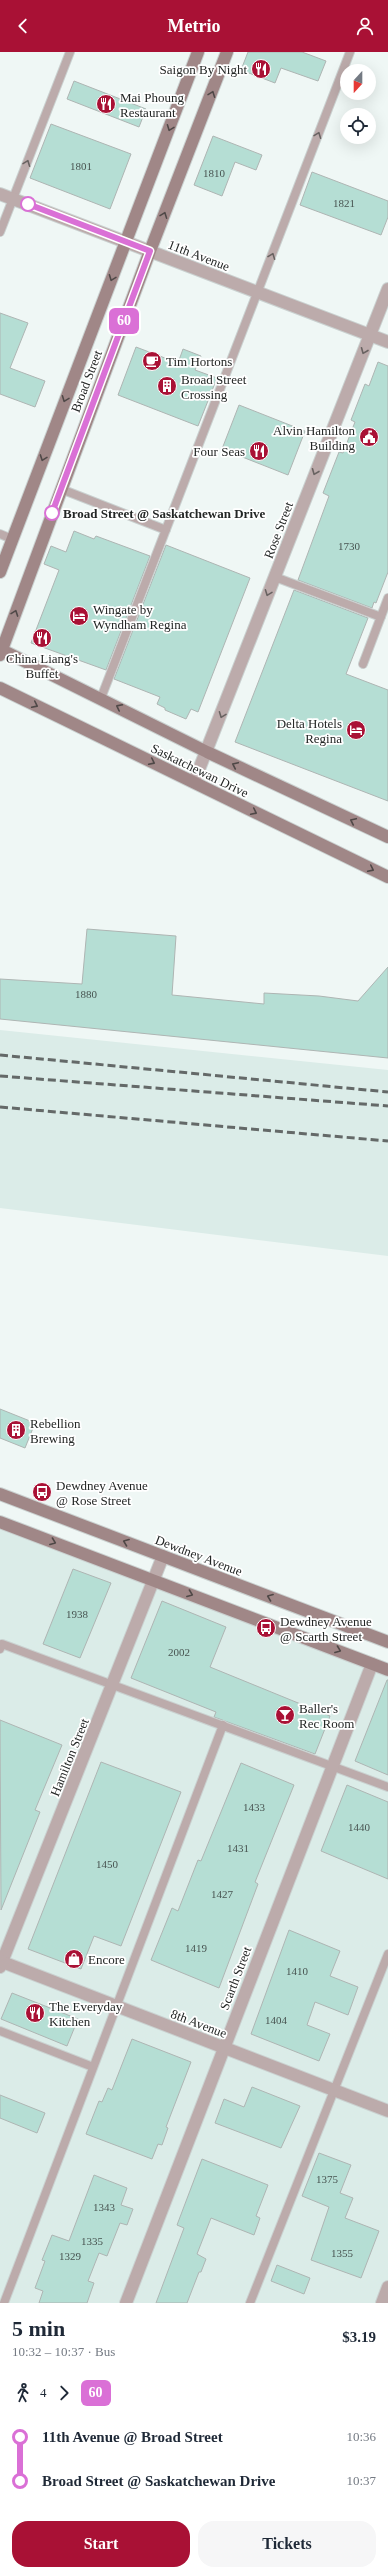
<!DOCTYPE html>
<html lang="en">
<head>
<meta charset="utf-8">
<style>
  :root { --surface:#fff; --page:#f6f6f7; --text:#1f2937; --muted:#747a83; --accent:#a91135 }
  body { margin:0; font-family:"Times New Roman",serif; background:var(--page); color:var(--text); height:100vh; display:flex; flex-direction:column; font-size:15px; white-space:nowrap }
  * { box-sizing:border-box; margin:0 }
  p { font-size:13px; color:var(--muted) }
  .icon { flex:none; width:22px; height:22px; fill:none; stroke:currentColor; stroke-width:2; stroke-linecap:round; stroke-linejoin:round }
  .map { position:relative; height:2251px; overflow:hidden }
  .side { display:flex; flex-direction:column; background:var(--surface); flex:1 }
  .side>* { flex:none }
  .badge { padding:0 8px; border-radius:6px; font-size:14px; line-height:26px }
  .needle { width:26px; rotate:201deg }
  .buttons { position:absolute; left:340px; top:12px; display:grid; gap:8px }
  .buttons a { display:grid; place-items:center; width:36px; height:36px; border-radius:50%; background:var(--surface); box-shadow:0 4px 16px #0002; font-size:20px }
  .map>.badge { position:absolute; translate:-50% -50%; box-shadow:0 0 0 2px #fff }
  .legs { display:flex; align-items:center; gap:6px; height:44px; padding:0 12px; font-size:13px }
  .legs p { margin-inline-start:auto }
  .summary { display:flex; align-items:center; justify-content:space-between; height:68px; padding:0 12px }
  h1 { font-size:22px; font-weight:600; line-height:30px }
  .cta { display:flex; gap:8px; margin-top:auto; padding:8px 12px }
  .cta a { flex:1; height:46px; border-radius:16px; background:var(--accent); color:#fff; font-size:16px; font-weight:600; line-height:46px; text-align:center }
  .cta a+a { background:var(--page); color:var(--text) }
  ul { padding:0 12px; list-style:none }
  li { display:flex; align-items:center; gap:14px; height:44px; font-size:15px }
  li i { display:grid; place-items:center; width:6px; height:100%; margin:0 5px; background:currentColor }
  li i::after { content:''; width:10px; height:10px; margin:-5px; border:3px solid; border-radius:50%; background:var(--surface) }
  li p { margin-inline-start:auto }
  li:first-child i { background:linear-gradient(#0000 50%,currentColor 0) }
  li:last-child i { background:linear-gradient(currentColor 50%,#0000 0) }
  header { display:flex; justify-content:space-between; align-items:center; height:52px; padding:0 12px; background:var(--accent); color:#fff; font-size:18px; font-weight:600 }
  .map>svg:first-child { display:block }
</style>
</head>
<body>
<header><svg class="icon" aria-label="back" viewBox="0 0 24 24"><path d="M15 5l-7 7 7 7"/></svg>Metrio<svg class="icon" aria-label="person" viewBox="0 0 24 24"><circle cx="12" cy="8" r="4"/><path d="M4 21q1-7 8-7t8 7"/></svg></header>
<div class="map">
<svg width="388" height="2251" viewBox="0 0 388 2251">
  <rect width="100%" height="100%" fill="#eff7f5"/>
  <path fill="#dbece8" d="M 0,978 L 388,1018 L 388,1204 L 0,1156 Z
    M 0,1475 L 388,1625 L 388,2251 L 0,2251 Z"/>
  <path fill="#b5ded4" stroke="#aeb5b3" d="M 248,0 L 302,0 L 326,9 L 318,29 L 281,16 L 275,31 L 241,18 Z
    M 74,29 L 146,57 L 139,75 L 67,47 Z
    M 51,72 L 131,102 L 110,157 L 30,126 Z
    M 213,84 L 262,103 L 256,118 L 235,110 L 222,144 L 194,133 Z
    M 312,120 L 388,149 L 388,165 L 381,183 L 300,153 Z
    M 0,261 L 28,271 L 10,316 L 45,329 L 35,355 L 0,342 Z
    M 136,295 L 178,311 L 183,297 L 201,304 L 195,318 L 217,326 L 198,374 L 118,343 Z
    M 378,310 L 388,314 L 388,520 L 376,551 L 374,550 L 372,556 L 298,528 L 329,444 L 323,441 L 339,400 L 343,401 L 355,370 L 351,368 L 365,332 L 369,334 Z
    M 239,353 L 305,379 L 288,423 L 222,397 Z
    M 74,479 L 94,487 L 96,484 L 150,504 L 106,618 L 31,591 L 59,518 L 44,512 L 51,494 L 66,500 Z
    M 166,493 L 250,526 L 198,660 L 191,657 L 186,667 L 165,658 L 165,656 L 157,652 L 160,645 L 114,627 Z
    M 294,538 L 368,566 L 346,622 L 388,638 L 388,749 L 235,690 Z
    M 87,877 L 176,884 L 172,943 L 264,952 L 264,941 L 319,944 L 358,949 L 388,915 L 388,1006 L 0,967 L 0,927 L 82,932 Z
    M 0,1357 L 35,1371 L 25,1396 L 0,1386 Z
    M 73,1517 L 111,1531 L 80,1606 L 43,1592 Z
    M 162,1549 L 226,1575 L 210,1615 L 330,1664 L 315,1702 L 214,1665 L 216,1660 L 131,1626 Z
    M 387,1628 L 388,1628 L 388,1723 L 355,1709 Z
    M 0,1668 L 62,1693 L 35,1758 L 40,1760 L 1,1858 Z
    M 101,1710 L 181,1740 L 121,1894 L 94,1884 L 81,1917 L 28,1897 Z
    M 241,1711 L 294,1733 L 255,1830 L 258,1832 L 219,1936 L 151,1908 L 172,1856 L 178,1859 L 198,1808 L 201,1809 Z
    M 347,1733 L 388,1750 L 388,1827 L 321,1799 Z
    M 289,1878 L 340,1899 L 330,1924 L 358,1935 L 348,1963 L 315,1950 L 307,1973 L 330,1982 L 319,2009 L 251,1982 Z
    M 12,1941 L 78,1967 L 67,1994 L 1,1967 Z
    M 132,1987 L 191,2010 L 166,2075 L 168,2076 L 162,2093 L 158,2092 L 152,2107 L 86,2082 L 99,2049 L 102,2050 L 108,2036 L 112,2038 Z
    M 252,2035 L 300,2054 L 281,2096 L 215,2071 L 224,2047 L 244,2055 Z
    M 0,2043 L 45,2061 L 37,2081 L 0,2066 Z
    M 319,2101 L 351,2113 L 340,2141 L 353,2146 L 345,2166 L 379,2179 L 361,2226 L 311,2208 L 329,2155 L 302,2144 Z
    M 202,2107 L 268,2133 L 256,2164 L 260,2166 L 254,2183 L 211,2166 L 197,2202 L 206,2207 L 201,2220 L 199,2220 L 187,2251 L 156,2251 L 184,2176 L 177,2173 Z
    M 94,2123 L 127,2136 L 121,2153 L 133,2157 L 127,2173 L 120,2171 L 107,2204 L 99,2201 L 88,2229 L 94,2231 L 87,2251 L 39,2251 L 43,2239 L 35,2236 L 45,2209 L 42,2208 L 52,2183 L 69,2189 Z
    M 277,2213 L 310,2226 L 304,2242 L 271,2229 Z"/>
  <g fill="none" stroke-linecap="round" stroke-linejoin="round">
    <defs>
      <path id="service" d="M 0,180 L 70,0
        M 61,437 L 166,478
        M 0,482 L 12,487
        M 275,525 L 381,565
        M 363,612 L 388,546
        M 101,646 L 350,0
        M 0,1597 L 2,1592 L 388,1735
        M 0,1979 L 93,2015
        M 4,2251 L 223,1673
        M 250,2251 L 388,1902"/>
      <path id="minor" d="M 194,730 L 388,237
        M 0,1915 L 163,1504
        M 126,2251 L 372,1612
        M 382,2251 L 388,2235"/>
      <path id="tertiary" d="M 0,142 L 388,290
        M 0,1909 L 388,2059"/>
      <path id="secondary" d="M 0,520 L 198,0
        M 0,597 L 207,700 L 388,785
        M 0,603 L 150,199 L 227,0
        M 0,636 L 388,825
        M 0,1442 L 388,1590
        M 0,1470 L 388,1618"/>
    </defs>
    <use href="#service" stroke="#cad1d0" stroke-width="10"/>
    <use href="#minor" stroke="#cad1d0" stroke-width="14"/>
    <use href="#tertiary" stroke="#cad1d0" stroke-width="14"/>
    <use href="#secondary" stroke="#cad1d0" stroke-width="14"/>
    <use href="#service" stroke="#bcabab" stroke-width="8"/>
    <use href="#minor" stroke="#bcabab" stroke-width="12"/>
    <use href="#tertiary" stroke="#bcabab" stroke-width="12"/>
    <use href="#secondary" stroke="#a08787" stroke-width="12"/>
    <path stroke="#646968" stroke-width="3" stroke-dasharray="8 4" stroke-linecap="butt" d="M 0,1003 L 388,1040
      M 0,1024 L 388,1054
      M 0,1055 L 388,1089"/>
  </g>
  <defs><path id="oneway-chevron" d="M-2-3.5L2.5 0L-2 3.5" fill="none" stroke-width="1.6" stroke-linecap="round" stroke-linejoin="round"/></defs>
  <g stroke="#4f4847">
    <use href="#oneway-chevron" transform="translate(212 42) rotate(-69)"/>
    <use href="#oneway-chevron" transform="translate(170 76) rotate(111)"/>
    <use href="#oneway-chevron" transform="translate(164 163) rotate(-69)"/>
    <use href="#oneway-chevron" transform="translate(112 226) rotate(111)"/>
    <use href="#oneway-chevron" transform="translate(65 347) rotate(111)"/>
    <use href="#oneway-chevron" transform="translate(43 406) rotate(110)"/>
    <use href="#oneway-chevron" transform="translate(15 561) rotate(-70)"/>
    <use href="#oneway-chevron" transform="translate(35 653) rotate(26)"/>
    <use href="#oneway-chevron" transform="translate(119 655) rotate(-153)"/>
    <use href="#oneway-chevron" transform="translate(152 710) rotate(26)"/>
    <use href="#oneway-chevron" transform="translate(235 713) rotate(-155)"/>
    <use href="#oneway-chevron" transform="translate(254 760) rotate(26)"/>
    <use href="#oneway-chevron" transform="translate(353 769) rotate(-155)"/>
    <use href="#oneway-chevron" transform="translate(371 817) rotate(26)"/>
    <use href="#oneway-chevron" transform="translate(53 1490) rotate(21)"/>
    <use href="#oneway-chevron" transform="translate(126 1490) rotate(-159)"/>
    <use href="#oneway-chevron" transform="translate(190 1542) rotate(21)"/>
    <use href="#oneway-chevron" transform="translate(270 1545) rotate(-159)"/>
    <use href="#oneway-chevron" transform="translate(338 1598) rotate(21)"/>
  </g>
  <g stroke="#686261">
    <use href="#oneway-chevron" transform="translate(318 83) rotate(-69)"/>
    <use href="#oneway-chevron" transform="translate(27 111) rotate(-69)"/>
    <use href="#oneway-chevron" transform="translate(272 204) rotate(-69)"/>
    <use href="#oneway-chevron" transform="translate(364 299) rotate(112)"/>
    <use href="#oneway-chevron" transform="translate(315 420) rotate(112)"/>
    <use href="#oneway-chevron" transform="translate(268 541) rotate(111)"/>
    <use href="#oneway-chevron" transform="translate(222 663) rotate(111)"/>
  </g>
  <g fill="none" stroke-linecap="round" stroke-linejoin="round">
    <defs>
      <path id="line-1" d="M 28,152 L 150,199 L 52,461"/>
    </defs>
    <use href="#line-1" stroke="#fff" stroke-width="9"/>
    <use href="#line-1" stroke="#da70d6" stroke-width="6"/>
  </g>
  <defs>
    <symbol id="restaurant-disc" viewBox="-11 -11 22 22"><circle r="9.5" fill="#a91135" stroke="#fff"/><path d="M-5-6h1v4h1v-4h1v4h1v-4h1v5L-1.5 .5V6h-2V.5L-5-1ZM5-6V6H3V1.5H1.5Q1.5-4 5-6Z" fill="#fff"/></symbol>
    <symbol id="cafe-disc" viewBox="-11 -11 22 22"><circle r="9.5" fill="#a91135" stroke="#fff"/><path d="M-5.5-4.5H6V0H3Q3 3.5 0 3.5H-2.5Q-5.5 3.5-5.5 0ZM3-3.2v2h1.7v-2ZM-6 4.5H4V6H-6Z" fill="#fff"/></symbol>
    <symbol id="building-disc" viewBox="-11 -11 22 22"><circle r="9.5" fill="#a91135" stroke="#fff"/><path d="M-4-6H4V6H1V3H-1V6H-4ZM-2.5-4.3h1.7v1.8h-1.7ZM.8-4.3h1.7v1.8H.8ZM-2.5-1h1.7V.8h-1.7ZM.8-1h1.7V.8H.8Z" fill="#fff"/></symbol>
    <symbol id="civic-disc" viewBox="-11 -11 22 22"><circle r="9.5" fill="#a91135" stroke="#fff"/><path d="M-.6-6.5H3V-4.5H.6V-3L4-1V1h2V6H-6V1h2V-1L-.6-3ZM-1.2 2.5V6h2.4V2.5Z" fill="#fff"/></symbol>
    <symbol id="hotel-disc" viewBox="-11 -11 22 22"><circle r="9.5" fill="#a91135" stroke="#fff"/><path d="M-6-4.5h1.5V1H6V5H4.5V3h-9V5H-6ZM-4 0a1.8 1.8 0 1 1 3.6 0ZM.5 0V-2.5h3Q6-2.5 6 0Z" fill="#fff"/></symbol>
    <symbol id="bus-disc" viewBox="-11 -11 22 22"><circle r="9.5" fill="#a91135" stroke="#fff"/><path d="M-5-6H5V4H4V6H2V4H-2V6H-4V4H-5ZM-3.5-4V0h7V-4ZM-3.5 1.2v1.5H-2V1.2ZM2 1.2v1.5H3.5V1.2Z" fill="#fff"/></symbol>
    <symbol id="bar-disc" viewBox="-11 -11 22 22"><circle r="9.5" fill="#a91135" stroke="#fff"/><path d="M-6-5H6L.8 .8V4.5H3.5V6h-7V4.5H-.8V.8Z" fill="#fff"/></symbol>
    <symbol id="shop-disc" viewBox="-11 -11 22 22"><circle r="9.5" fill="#a91135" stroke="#fff"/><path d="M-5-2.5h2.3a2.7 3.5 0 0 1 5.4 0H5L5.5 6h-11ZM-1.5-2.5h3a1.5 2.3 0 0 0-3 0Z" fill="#fff"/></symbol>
  </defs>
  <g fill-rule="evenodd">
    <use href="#restaurant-disc" x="250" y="6" width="22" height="22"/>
    <use href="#restaurant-disc" x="95" y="41" width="22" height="22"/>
    <use href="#cafe-disc" x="141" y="298" width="22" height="22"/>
    <use href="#building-disc" x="156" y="323" width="22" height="22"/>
    <use href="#civic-disc" x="358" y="374" width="22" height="22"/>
    <use href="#restaurant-disc" x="248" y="388" width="22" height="22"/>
    <use href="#hotel-disc" x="68" y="553" width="22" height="22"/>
    <use href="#restaurant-disc" x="31" y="575" width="22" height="22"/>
    <use href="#hotel-disc" x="345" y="667" width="22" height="22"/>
    <use href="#building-disc" x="5" y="1367" width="22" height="22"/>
    <use href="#bus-disc" x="31" y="1429" width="22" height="22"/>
    <use href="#bus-disc" x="255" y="1565" width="22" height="22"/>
    <use href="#bar-disc" x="274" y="1652" width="22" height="22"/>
    <use href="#shop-disc" x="63" y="1896" width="22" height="22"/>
    <use href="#restaurant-disc" x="24" y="1950" width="22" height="22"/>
  </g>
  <g fill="#fff" stroke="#da70d6" stroke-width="2">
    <circle cx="28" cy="152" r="7"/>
    <circle cx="52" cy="461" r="7"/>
  </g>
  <g text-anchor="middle" stroke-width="3.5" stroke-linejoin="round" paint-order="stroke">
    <g font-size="11" fill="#485451">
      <text x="81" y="118">1801</text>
      <text x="214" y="125">1810</text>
      <text x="344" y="155">1821</text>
      <text x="349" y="498">1730</text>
      <text x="86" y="946">1880</text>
      <text x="77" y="1566">1938</text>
      <text x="179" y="1604">2002</text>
      <text x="254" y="1759">1433</text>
      <text x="359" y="1779">1440</text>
      <text x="238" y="1800">1431</text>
      <text x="107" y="1816">1450</text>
      <text x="222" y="1846">1427</text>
      <text x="196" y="1900">1419</text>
      <text x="297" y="1923">1410</text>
      <text x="276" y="1972">1404</text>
      <text x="327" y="2131">1375</text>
      <text x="104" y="2159">1343</text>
      <text x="92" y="2193">1335</text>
      <text x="342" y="2205">1355</text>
      <text x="70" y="2208">1329</text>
    </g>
    <g font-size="13" fill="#232625" stroke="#fff" text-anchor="start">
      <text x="247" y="22" text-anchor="end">Saigon By Night</text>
      <text x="120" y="50">Mai Phoung<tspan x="120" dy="15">Restaurant</tspan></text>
      <text x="166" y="314">Tim Hortons</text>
      <text x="181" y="332">Broad Street<tspan x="181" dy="15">Crossing</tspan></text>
      <text x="355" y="383" text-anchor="end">Alvin Hamilton<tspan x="355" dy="15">Building</tspan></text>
      <text x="245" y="404" text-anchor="end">Four Seas</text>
      <text x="93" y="562">Wingate by<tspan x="93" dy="15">Wyndham Regina</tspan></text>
      <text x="42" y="611" text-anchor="middle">China Liang's<tspan x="42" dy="15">Buffet</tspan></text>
      <text x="342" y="676" text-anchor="end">Delta Hotels<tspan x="342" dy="15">Regina</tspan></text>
      <text x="30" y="1376">Rebellion<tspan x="30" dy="15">Brewing</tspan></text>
      <text x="56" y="1438">Dewdney Avenue<tspan x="56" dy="15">@ Rose Street</tspan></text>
      <text x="280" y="1574">Dewdney Avenue<tspan x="280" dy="15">@ Scarth Street</tspan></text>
      <text x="299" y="1661">Baller's<tspan x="299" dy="15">Rec Room</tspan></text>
      <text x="88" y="1912">Encore</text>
      <text x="49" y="1959">The Everyday<tspan x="49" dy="15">Kitchen</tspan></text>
    </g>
    <g font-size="13" fill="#232625" stroke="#fff">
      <text transform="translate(199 203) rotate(21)" y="5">11th Avenue</text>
      <text transform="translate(86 329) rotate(-69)" y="5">Broad Street</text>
      <text transform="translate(278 478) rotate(-69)" y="5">Rose Street</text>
      <text transform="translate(200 718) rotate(26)" y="5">Saskatchewan Drive</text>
      <text transform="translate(199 1503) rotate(21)" y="5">Dewdney Avenue</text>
      <text transform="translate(69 1705) rotate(-68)" y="5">Hamilton Street</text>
      <text transform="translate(235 1926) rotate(-69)" y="5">Scarth Street</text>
      <text transform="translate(199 1971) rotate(21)" y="5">8th Avenue</text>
    </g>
    <g font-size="13" font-weight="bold" fill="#232625" stroke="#fff" text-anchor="start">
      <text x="63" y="466">Broad Street @ Saskatchewan Drive</text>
    </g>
  </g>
</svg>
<div class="buttons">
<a><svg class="needle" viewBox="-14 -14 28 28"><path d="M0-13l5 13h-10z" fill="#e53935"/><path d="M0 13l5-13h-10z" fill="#747a83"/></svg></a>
<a><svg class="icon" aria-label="locate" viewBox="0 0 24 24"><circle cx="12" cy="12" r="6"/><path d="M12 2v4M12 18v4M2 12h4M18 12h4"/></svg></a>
</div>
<b class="badge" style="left:124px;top:269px;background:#da70d6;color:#fff">60</b>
</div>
<section class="side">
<div class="summary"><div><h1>5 min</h1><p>10:32 – 10:37 · Bus</p></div><b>$3.19</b></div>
<div class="legs"><svg class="icon" aria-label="walk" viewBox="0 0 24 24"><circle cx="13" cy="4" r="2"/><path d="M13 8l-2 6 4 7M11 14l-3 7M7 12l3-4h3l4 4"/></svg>4<svg class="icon" aria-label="forward" viewBox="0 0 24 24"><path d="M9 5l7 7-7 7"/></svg><b class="badge" style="background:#da70d6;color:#fff">60</b></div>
<ul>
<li><i style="color:#da70d6"></i><b>11th Avenue @ Broad Street</b><p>10:36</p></li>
<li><i style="color:#da70d6"></i><b>Broad Street @ Saskatchewan Drive</b><p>10:37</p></li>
</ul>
<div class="cta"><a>Start</a><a>Tickets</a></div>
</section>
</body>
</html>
